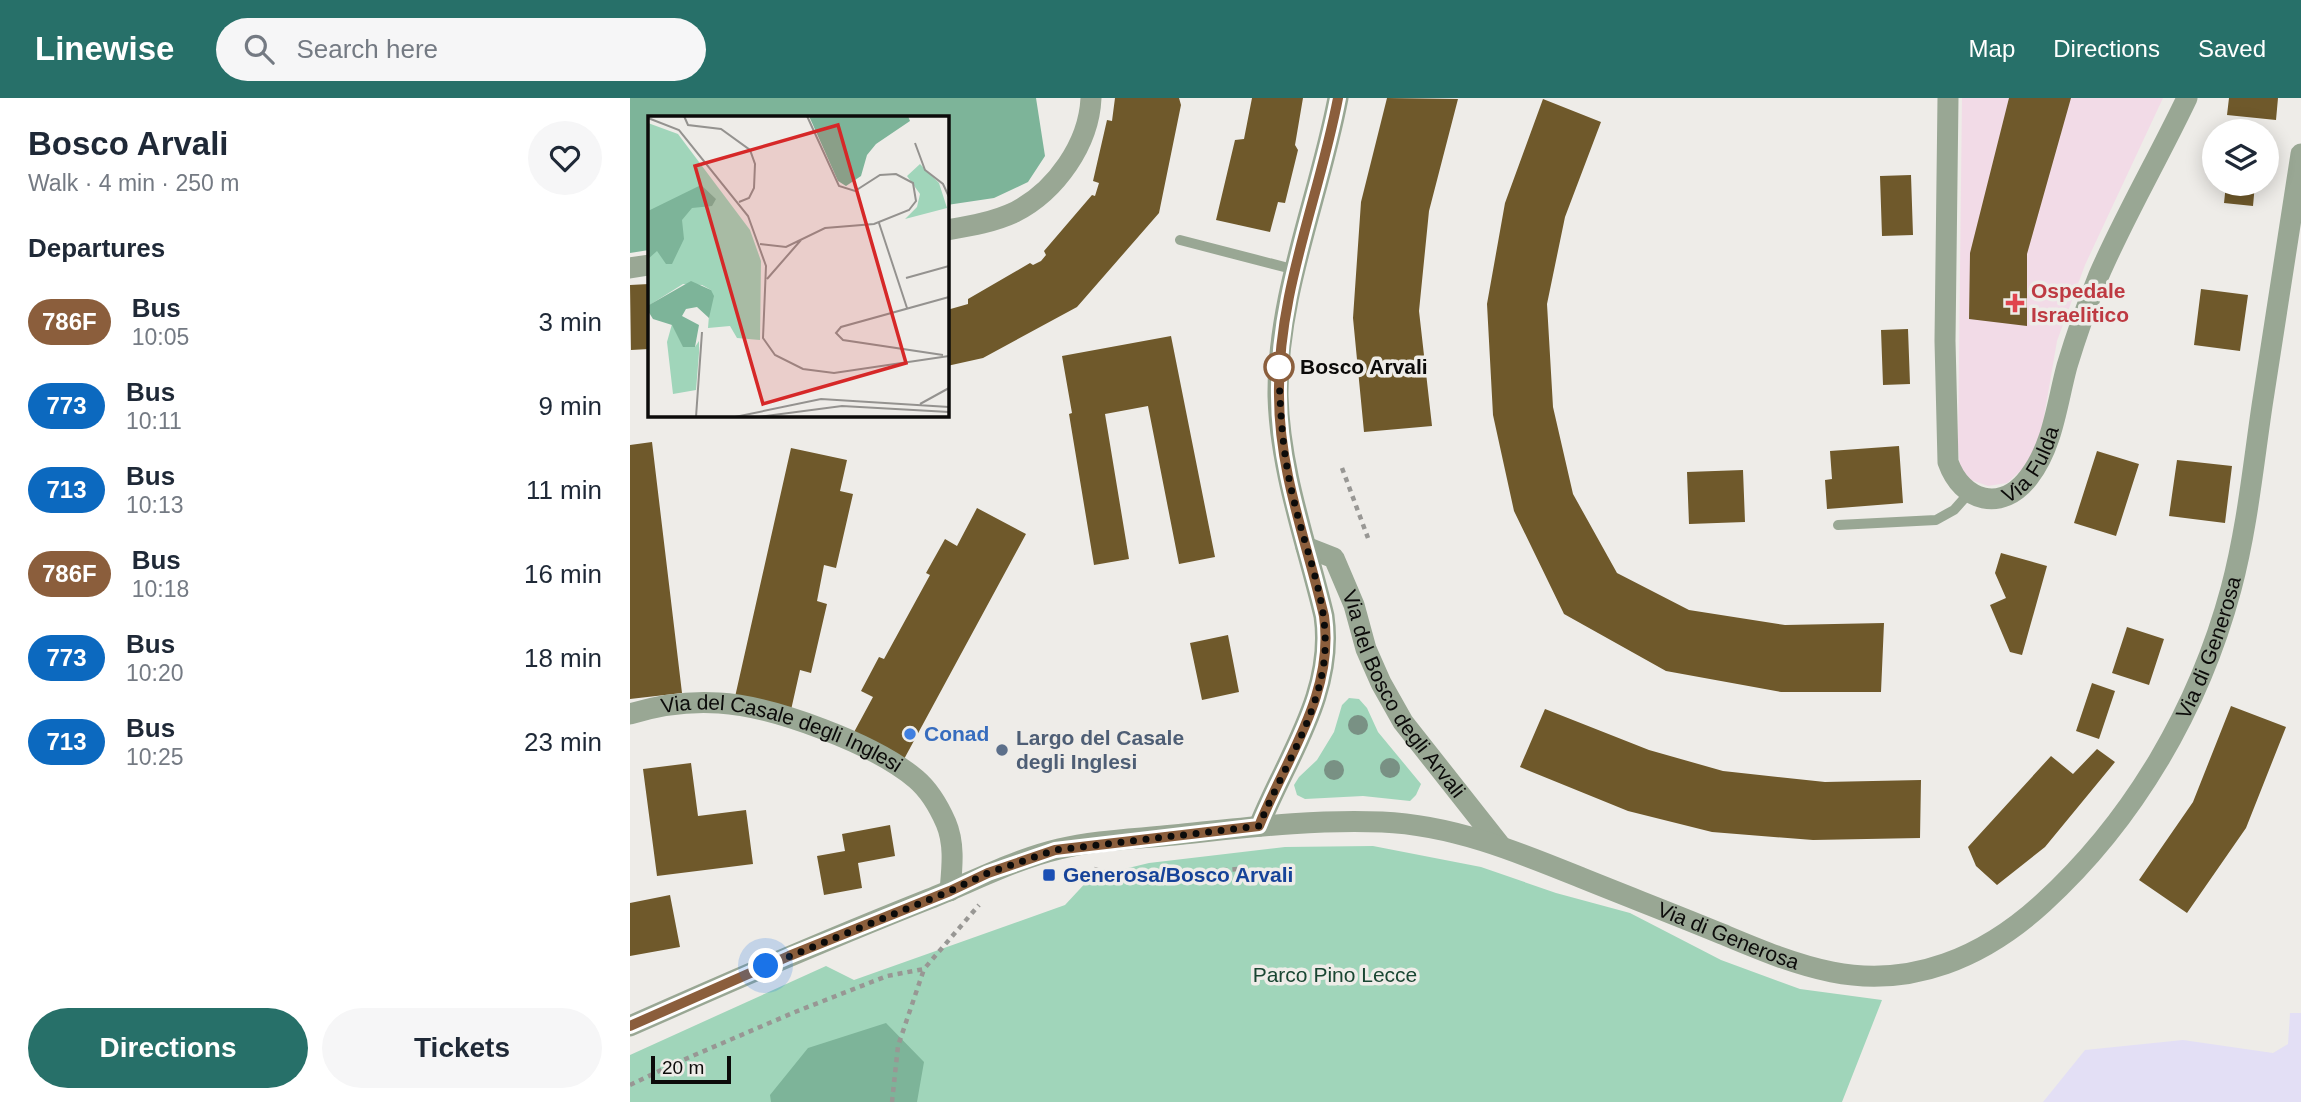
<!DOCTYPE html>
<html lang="en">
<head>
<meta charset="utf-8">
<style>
  :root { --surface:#fff; --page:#f6f6f7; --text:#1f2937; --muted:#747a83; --accent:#277069 }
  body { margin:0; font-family:Arial,sans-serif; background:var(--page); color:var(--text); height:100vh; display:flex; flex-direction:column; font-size:26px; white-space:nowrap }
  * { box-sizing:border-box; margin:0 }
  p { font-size:23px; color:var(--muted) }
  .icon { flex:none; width:38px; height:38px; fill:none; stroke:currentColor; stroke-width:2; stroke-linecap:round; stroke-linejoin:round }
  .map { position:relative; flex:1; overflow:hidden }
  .details { display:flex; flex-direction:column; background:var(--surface); width:630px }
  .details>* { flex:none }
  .badge { padding:0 14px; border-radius:23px; font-size:24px; line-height:46px }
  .controls { position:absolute; left:1572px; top:21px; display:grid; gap:14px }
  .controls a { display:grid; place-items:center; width:77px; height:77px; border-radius:50%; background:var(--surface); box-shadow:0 4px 18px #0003; font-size:35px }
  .scale { position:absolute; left:21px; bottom:18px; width:80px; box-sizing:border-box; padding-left:7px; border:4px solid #0c0b0a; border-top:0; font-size:19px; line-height:24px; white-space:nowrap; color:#0c0b0a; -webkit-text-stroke:5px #eeece8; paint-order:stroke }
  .you { position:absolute; width:35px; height:35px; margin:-18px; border:5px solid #fff; border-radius:50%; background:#1a73e8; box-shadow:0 0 0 10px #1a73e833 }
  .map>.badge { position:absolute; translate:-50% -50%; box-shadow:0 0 0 4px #fff }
  h2 { padding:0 28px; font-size:26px; line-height:63px }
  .round { display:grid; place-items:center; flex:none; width:74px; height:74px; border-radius:37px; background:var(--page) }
  .headline { display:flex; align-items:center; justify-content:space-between; height:119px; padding:0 28px }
  h1 { font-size:33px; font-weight:700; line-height:52px }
  .action { display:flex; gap:14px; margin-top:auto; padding:14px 28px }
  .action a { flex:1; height:80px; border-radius:42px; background:var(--accent); color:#fff; font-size:28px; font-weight:700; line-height:80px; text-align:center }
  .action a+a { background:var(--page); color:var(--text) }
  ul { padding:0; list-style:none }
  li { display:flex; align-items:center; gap:21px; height:84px; padding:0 28px }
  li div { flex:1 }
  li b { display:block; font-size:26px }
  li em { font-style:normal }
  li .badge { min-width:77px; font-weight:700; text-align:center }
  header { display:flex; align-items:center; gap:42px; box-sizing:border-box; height:98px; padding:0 35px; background:var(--accent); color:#fff }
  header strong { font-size:33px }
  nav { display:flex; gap:38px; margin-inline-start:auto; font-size:24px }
  .search { width:490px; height:63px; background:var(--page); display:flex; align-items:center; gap:18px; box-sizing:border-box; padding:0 24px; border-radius:38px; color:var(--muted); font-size:26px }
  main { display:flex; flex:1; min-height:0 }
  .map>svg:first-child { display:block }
</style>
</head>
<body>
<header>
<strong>Linewise</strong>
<div class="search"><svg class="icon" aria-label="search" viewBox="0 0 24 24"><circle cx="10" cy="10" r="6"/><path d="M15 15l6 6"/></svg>Search here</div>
<nav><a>Map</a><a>Directions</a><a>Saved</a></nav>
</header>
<main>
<section class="details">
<div class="headline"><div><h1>Bosco Arvali</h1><p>Walk · 4 min · 250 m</p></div><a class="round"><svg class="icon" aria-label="heart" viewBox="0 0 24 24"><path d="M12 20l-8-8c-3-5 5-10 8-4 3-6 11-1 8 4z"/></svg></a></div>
<h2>Departures</h2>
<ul>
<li><span class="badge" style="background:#8b5e3c;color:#fff">786F</span><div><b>Bus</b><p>10:05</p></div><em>3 min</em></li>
<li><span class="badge" style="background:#0c69bf;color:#fff">773</span><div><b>Bus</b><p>10:11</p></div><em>9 min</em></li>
<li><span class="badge" style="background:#0c69bf;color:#fff">713</span><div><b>Bus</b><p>10:13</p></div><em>11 min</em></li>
<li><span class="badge" style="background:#8b5e3c;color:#fff">786F</span><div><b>Bus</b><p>10:18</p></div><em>16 min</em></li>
<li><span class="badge" style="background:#0c69bf;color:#fff">773</span><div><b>Bus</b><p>10:20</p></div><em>18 min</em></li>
<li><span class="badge" style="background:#0c69bf;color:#fff">713</span><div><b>Bus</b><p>10:25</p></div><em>23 min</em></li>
</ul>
<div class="action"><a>Directions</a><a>Tickets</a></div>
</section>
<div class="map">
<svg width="1671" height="1004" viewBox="0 0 1671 1004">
  <rect width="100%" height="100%" fill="#eeece8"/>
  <path fill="#e3dff5" d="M 1660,915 L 1671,915 L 1671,1004 L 1413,1004 L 1455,952 L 1553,942 L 1643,955 L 1658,946 Z"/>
  <path fill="#f2dbe7" d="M 1332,0 L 1533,0 L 1455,167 L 1427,243 L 1410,342 L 1397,367 L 1377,385 L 1358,388 L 1341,382 L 1330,369 L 1328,347 Z"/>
  <path fill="#a0d5ba" d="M 719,600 L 729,601 L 737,610 L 748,634 L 791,686 L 786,697 L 780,703 L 733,698 L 675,701 L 667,697 L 664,687 L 669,679 L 687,662 L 704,634 L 712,607 Z
    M 743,748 L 851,769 L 926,795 L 1000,815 L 1091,862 L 1170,891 L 1252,902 L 1212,1004 L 0,1004 L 0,957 L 196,868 L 224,882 L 435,807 L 461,779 L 519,765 L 655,749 Z"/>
  <path fill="#7db499" d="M 0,0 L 406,0 L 415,58 L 398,84 L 364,100 L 317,107 L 317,19 L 19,19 L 19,152 L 0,155 Z
    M 256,925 L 294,964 L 287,1004 L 141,1004 L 140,997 L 178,950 Z"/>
  <path fill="#6f592b" d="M 485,0 L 549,0 L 551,7 L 529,115 L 447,209 L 353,260 L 317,268 L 317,212 L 338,206 L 338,201 L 400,165 L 403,167 L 411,163 L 416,157 L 414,153 L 462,97 L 465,98 L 469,85 L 463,83 L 477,22 L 482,23 Z
    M 622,0 L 673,0 L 665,47 L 668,52 L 655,105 L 648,104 L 640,134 L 586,122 L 605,42 L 614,41 Z
    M 757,0 L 828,1 L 799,113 L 789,213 L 802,328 L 734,334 L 723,220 L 731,104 Z
    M 1379,0 L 1441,0 L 1397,156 L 1397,228 L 1339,221 L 1340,155 Z
    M 1599,0 L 1648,0 L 1646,22 L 1597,17 Z
    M 913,1 L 971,24 L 935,119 L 917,206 L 923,309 L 943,396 L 987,475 L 1059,512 L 1155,527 L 1254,525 L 1251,594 L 1151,594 L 1036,573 L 934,516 L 884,413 L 863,317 L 857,206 L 875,105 Z
    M 1281,77 L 1283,137 L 1252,138 L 1250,78 Z
    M 1596,86 L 1625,86 L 1623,108 L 1594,105 Z
    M 19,186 L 19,251 L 1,252 L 0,187 Z
    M 1571,191 L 1618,197 L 1610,253 L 1564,247 Z
    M 1278,231 L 1280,286 L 1253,287 L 1251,232 Z
    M 541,238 L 585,459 L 549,466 L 518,308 L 475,316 L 499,461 L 464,467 L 439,316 L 442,315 L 432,258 Z
    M 22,344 L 52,595 L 0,601 L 0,347 Z
    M 1269,348 L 1273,405 L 1197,411 L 1195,382 L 1202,381 L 1200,353 Z
    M 161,350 L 217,362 L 210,393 L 223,396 L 206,470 L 194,467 L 187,503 L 197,506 L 181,575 L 170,572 L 161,612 L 105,599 Z
    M 1467,353 L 1509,366 L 1486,438 L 1444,425 Z
    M 1547,362 L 1602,368 L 1595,425 L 1539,418 Z
    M 1113,372 L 1115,424 L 1059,426 L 1057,374 Z
    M 347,410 L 396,436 L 273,663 L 223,636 L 243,599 L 231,593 L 249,559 L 254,561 L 300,477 L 296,475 L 315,441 L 327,448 Z
    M 1371,455 L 1417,468 L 1392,557 L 1380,554 L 1360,507 L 1376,500 L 1365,475 Z
    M 1497,529 L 1534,541 L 1519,587 L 1482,575 Z
    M 598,537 L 609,594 L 572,602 L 560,545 Z
    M 1462,585 L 1485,593 L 1469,641 L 1446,633 Z
    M 1601,608 L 1656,629 L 1616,730 L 1557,815 L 1509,782 L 1563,704 Z
    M 915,611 L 1019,652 L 1093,673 L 1195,684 L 1291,682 L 1290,740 L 1183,742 L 1082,734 L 998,713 L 890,669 Z
    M 1467,651 L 1485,664 L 1415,749 L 1367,787 L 1346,768 L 1338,749 L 1421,658 L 1443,676 Z
    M 61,665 L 68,718 L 116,712 L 123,766 L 27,778 L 13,671 Z
    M 260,727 L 265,758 L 228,765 L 232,790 L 194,797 L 187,758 L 215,753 L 212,736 Z
    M 40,797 L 50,849 L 0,858 L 0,805 Z"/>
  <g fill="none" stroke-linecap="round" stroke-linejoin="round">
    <path stroke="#989794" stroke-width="4.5" stroke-dasharray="5 5" stroke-linecap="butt" d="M 712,370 L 738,440
      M 464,771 L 495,780 L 608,771
      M 0,987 L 46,965 L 165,914 L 257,878 L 294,871 L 349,807
      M 262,1004 L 268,948 L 294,871"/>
    <path stroke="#99a794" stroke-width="10" d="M 550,142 L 666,172
      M 1208,427 L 1306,422 L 1324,412 L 1340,394"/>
    <g stroke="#99a794" stroke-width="21">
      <path id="s1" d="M 1318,0 L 1315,243 L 1318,364 C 1332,404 1372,415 1399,379 C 1423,348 1427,305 1437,268 C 1446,238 1457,207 1469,177 C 1495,117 1529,59 1557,0"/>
      <path d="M 317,132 C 340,128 364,124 385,114 C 426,93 459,46 461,0"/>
      <path d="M 0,170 L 19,167"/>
      <path id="s2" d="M 676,449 L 704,460 L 724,507 L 736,551 L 751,585 L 773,624 L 870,747"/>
      <path id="s3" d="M 0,616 C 29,607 59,603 89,605 C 143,608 245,646 286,681 C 299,692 309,709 316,725 C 325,746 322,770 320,793"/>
      <path d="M 629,728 C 656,660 705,595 694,518 C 677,446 650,374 648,298 C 647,196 689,100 708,0"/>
      <path id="s4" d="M 0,928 C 99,884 198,841 299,801 C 342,784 383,762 429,751 C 466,742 506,741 544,737 C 613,730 683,721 752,724 C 823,727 888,754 952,780 C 999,799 1046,817 1092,836 C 1128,851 1163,866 1202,874 C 1282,890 1354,859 1413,805 C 1504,722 1569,610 1601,491 C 1617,431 1623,369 1632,308 C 1645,224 1658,140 1671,56"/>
    </g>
  </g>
  <g fill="#799184">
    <circle cx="728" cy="627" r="10"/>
    <circle cx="760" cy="670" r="10"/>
    <circle cx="704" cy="672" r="10"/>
  </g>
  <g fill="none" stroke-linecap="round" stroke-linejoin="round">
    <defs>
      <path id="line" d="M 0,928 L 159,858 L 320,793 L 358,775 L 425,752 L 629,728 C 656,660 705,595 694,518 C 677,445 649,374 649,298 C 647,196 689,100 708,0"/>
    </defs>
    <use href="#line" stroke="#fff" stroke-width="16"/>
    <use href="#line" stroke="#8b5e3c" stroke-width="10"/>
    <path stroke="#0c0b0a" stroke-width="7" stroke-dasharray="0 12.6" d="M 136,868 L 320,793 L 358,775 L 425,752 L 629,728 C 651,674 686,623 694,564 C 701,510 677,458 665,407 C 653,361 650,317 649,269"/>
  </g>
  <path fill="#e0444e" stroke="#eeece8" stroke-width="2.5" d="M1381.5 194.5h7v7h7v7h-7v7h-7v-7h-7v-7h7z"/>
  <circle fill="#fff" stroke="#8b5e3c" stroke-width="3.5" cx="649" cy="269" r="14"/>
  <circle fill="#3f7fe0" stroke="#eeece8" stroke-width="2.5" cx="280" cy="636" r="7"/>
  <circle fill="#5c6f8a" stroke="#eeece8" stroke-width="2.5" cx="372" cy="652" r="7"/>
  <rect fill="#1a4fb4" stroke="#eeece8" stroke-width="2.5" x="412" y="770" width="14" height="14" rx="3.5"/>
  <g text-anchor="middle" stroke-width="7" stroke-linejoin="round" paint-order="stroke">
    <g font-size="21" font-weight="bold" fill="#be3a42" stroke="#eeece8" text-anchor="start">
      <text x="1401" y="200">Ospedale<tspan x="1401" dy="24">Israelitico</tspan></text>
    </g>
    <g font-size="21" font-weight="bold" fill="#0c0b0a" stroke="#eeece8" text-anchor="start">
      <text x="670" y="276">Bosco Arvali</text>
    </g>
    <g font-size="21" fill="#0c0b0a" stroke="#eeece8">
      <text dy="7" stroke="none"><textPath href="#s1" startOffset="481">Via Fulda</textPath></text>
      <text dy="7" stroke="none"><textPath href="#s4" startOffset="1804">Via di Generosa</textPath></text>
      <text dy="7" stroke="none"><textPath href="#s2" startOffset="184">Via del Bosco degli Arvali</textPath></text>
      <text dy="7" stroke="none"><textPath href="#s3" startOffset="158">Via del Casale degli Inglesi</textPath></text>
      <text dy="7" stroke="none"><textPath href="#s4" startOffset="1155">Via di Generosa</textPath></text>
    </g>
    <g font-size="21" font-weight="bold" fill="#366cbe" stroke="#eeece8" text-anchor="start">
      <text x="294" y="643">Conad</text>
    </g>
    <g font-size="21" font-weight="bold" fill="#4e5e75" stroke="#eeece8" text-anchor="start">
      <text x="386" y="647">Largo del Casale<tspan x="386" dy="24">degli Inglesi</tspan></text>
    </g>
    <g font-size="21" font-weight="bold" fill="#164399" stroke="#eeece8" text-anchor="start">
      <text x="433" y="784">Generosa/Bosco Arvali</text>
    </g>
    <g font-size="21" fill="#194632" stroke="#eeece8">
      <text x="705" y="884">Parco Pino Lecce</text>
    </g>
  </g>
  <g transform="translate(18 18)">
    <rect width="301" height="301" fill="#eeece8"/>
    <path d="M 0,7 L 30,18 L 102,114 L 113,145 L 112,224 L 89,222 L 82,210 L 60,212 L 63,174 L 54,169 L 35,168 L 0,190 ZM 272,48 L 291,67 L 299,92 L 257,103 L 269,91 L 272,78 L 259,60 ZM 24,208 L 47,231 L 51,225 L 51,237 L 48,274 L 25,278 L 19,226 Z" fill="#a0d5ba"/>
    <path d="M 161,0 L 260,0 L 262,5 L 228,28 L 219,39 L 213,60 L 198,70 L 190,65 ZM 53,69 L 68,83 L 64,90 L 44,92 L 34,104 L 36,123 L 24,148 L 18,148 L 9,135 L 0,143 L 0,95 ZM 43,165 L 63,174 L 66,180 L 61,202 L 49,191 L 38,193 L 34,200 L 51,209 L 47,231 L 35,231 L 24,209 L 5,203 L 0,195 L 1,189 Z" fill="#7db499"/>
    <path fill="none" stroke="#94928f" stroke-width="2" d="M 36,0 L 40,9 L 73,13 L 102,34 L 107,48 L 106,72 L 101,82 L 91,86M 0,2 L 31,14 L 100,100 L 118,150 L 115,222 L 127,239 L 155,253 L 186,257 L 301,240M 267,27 L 277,54 L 295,68 L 301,81M 231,107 L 259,192M 112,128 L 138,131 L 177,112 L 226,108 L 261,94 L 268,85 L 265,67 L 248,58 L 232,59 L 207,75 L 191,70 L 159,0M 258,162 L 301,150M 119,163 L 153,124M 295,239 L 195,224 L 188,217 L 193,211 L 301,181M 272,288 L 301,272M 48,301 L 54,216M 87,301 L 173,283 L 301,291M 111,301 L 194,290 L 301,296"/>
    <path fill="#d62828" fill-opacity="0.15" stroke="#d62828" stroke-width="3.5" d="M 190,9 L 258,247 L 115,288 L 47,50 Z"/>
    <rect width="301" height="301" fill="none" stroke="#0c0b0a" stroke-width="3.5"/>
  </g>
</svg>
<div class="controls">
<a><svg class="icon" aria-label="layers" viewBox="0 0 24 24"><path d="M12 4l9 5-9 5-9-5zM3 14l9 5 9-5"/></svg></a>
</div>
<div class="scale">20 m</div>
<div class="you" style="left:136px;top:868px"></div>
</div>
</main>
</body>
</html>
